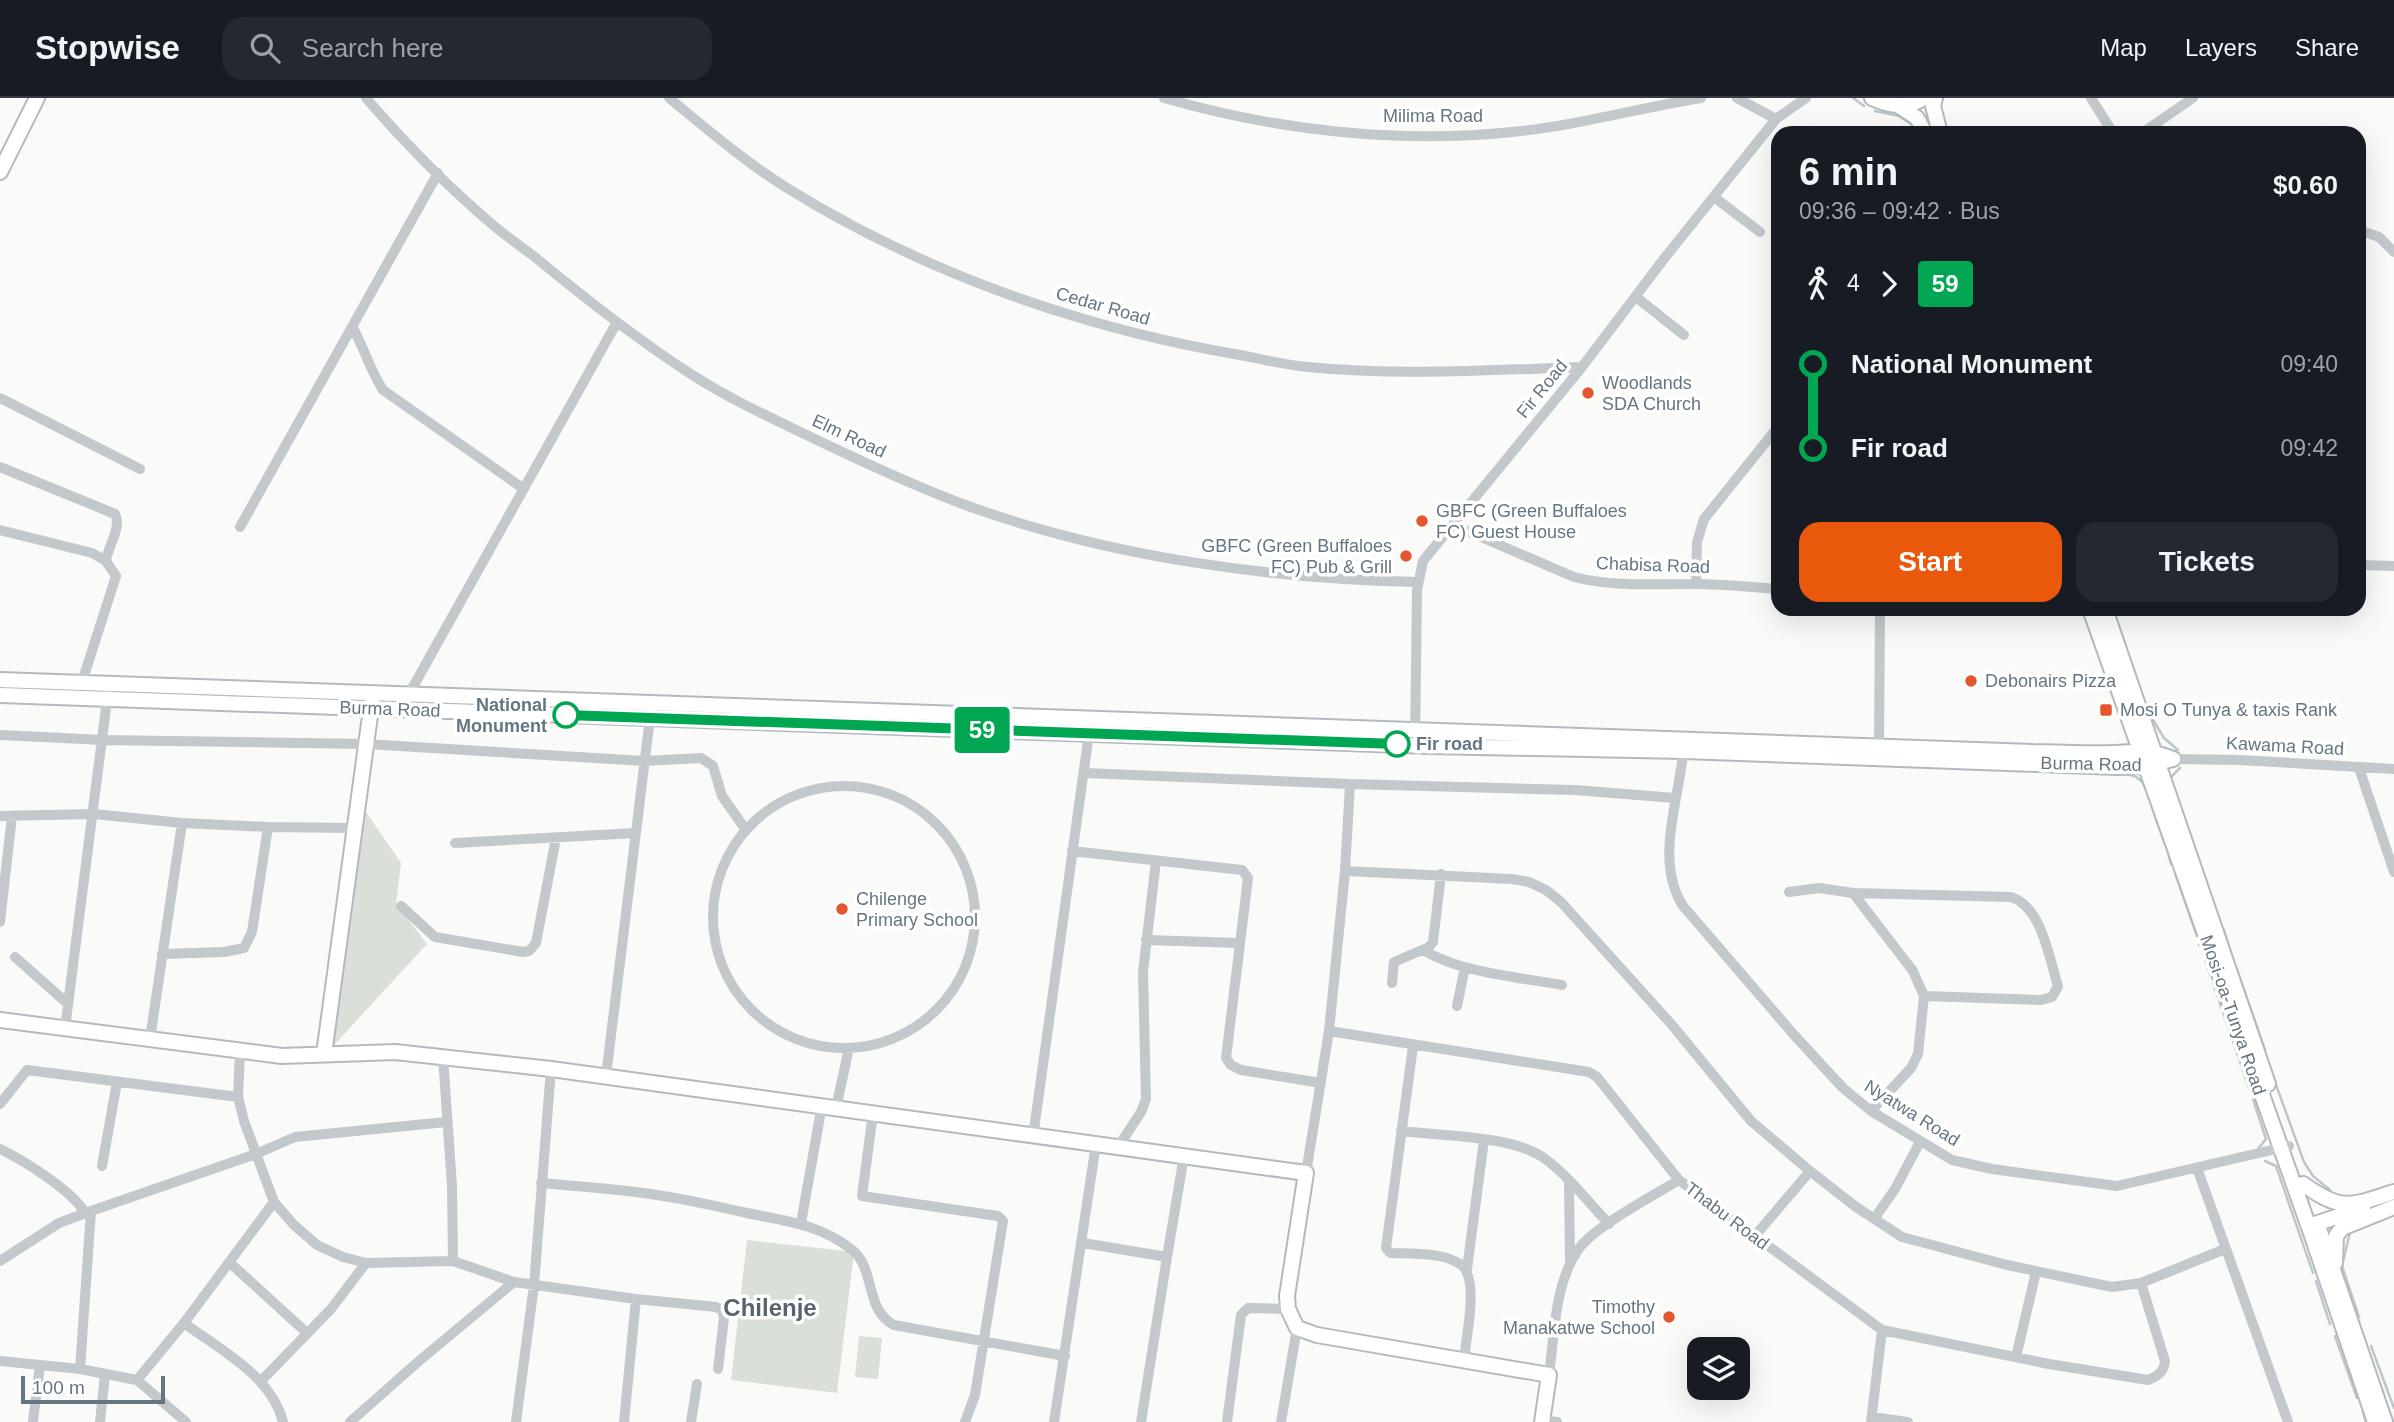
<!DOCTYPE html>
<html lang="en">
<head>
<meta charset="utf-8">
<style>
  :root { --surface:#171b24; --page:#242831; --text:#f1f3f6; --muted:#9ea1a6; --line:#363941; --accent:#ea580c }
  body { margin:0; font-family:Arial,sans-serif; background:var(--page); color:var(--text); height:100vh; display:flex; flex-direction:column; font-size:26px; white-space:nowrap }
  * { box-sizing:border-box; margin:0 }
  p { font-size:23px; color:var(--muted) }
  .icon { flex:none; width:38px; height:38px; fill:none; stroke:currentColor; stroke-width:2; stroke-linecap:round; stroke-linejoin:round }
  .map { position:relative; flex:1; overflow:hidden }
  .drawer { position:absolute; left:1771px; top:28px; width:595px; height:490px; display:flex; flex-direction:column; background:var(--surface); border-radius:21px; box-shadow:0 7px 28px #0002 }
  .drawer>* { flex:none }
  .badge { padding:0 14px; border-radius:5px; font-size:24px; line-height:46px }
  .tools { position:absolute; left:1687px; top:1239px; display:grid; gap:14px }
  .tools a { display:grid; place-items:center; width:63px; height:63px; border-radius:14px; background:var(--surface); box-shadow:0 7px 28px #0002; font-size:35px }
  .scale { position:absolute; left:21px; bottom:18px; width:144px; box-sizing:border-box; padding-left:7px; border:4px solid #657683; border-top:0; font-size:19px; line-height:24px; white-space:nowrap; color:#657683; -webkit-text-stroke:5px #fff; paint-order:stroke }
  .map>.badge { position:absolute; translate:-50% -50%; box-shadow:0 0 0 4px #fff }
  .legs { display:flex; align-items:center; gap:10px; height:77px; padding:0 28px; font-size:23px }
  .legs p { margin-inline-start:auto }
  .head { display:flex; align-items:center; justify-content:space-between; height:119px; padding:0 28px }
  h1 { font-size:38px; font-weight:600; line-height:52px }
  .button { display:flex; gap:14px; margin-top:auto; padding:14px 28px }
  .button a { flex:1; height:80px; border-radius:21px; background:var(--accent); color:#fff; font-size:28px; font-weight:600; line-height:80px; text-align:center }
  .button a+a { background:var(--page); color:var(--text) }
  ul { padding:0 28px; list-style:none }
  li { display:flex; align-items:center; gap:24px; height:84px; font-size:26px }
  li i { display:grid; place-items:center; width:10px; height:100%; margin:0 9px; background:currentColor }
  li i::after { content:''; width:18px; height:18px; margin:-9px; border:5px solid; border-radius:50%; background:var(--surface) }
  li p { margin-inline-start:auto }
  li:first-child i { background:linear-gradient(#0000 50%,currentColor 0) }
  li:last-child i { background:linear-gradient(currentColor 50%,#0000 0) }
  header { display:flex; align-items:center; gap:42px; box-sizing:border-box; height:98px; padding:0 35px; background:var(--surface); border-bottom:2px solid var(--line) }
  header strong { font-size:33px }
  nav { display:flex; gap:38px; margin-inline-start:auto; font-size:24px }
  .search { width:490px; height:63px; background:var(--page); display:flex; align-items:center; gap:18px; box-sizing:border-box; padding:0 24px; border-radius:21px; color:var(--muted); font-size:26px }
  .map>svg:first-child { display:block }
</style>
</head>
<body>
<header>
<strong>Stopwise</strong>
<div class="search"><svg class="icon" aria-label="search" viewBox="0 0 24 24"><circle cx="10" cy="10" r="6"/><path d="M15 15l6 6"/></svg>Search here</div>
<nav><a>Map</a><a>Layers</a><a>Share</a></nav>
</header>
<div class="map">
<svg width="2394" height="1324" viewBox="0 0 2394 1324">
  <rect width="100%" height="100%" fill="#fafaf8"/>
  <path fill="#dadfd7" d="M 362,708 L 401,765 L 396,805 L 427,846 L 334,947 Z
    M 747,1142 L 854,1154 L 837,1295 L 731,1282 Z
    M 859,1238 L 882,1240 L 878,1281 L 855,1279 Z"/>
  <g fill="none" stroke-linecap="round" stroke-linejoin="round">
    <path stroke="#bbc7cb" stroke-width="2.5" d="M 1853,0 L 1864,8
      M 1875,13 L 1899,18 L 1914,28
      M 2113,511 L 2125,548
      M 2116,606 L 2121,619
      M 2146,610 L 2164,640 L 2178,652
      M 2124,676 C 2141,677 2145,686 2149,701
      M 2169,681 L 2180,670
      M 2154,715 L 2165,746
      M 2168,755 L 2171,766
      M 2175,775 L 2197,838
      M 2213,806 L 2220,823
      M 2224,832 L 2233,862
      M 2199,847 L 2201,849
      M 2204,857 L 2210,877
      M 2236,869 L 2265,952
      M 2213,885 L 2249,990
      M 2267,962 L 2304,1064 L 2313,1078 L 2330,1092
      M 2253,1001 L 2266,1041 L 2258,1051
      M 2265,1063 L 2276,1068 L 2313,1175
      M 2350,1134 L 2342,1168 L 2359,1219
      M 2316,1183 L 2330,1226
      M 2335,1238 L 2357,1300
      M 2371,1248 L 2394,1310
      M 2363,1314 L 2366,1324"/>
    <defs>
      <path id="secondary" d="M 1872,0 C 1890,8 1906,11 1924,0
        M 1935,0 L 1933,8 L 1940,35
        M 1899,8 L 1917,20 L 1925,35
        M 0,74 L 37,0
        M 2090,511 L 2311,1135 L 2375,1324
        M 2105,511 L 2268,986
        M 0,582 L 2032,654 C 2059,654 2087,656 2114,655 C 2141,654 2147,651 2173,661
        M 0,597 L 1430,648 L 1684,653 L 2117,669 L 2145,668 L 2173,661
        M 0,922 L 282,958 L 395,954 L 551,971 L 1306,1075 L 1287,1198 L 1288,1211 L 1297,1230 L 1317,1237 L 1549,1277 L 1542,1324
        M 324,956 L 372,603
        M 2303,1086 C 2342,1114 2350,1108 2394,1094
        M 2309,1128 L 2363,1110
        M 2318,1128 L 2385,1324
        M 2335,1165 L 2336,1138 L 2342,1130 L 2394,1109"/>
    </defs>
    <use href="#secondary" stroke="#b3babf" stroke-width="18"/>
    <path stroke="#c3c8cc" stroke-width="10" d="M 366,0 C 405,45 448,89 493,127 C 507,139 522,149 536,160 C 587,202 639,243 694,278 C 733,303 776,322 817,342 C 867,366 918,390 971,409 C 1111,459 1270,481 1418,484
      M 669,0 C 707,31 745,64 787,90 C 924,175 1081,230 1240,257 C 1262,261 1285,267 1307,269 C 1399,278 1491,272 1582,269
      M 1164,0 C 1275,32 1397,46 1512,34 C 1576,28 1638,10 1701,0
      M 1737,0 L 1776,21
      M 2091,0 L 2113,35
      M 2142,35 L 2193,0
      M 1714,99 L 1760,134
      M 2359,132 L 2379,139 L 2394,154
      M 1636,199 L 1684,237
      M 353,230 C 364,250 370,272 383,292 L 524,391
      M 0,300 L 140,371
      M 0,369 L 115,416 C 122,429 108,448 106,463 L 116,478 L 82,584
      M 1453,427 L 1574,479 C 1613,489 1652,486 1692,486 C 1721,486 1749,489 1778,491
      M 240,429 L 438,75
      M 0,432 L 92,455 L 106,463
      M 2359,467 L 2394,468
      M 1696,486 L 1697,444 L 1704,421 L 1778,329
      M 409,596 L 617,224
      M 0,637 L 103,642 L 366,646 L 644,663 L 701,660 L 713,668 L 722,698 L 746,732
      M 1684,646 C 1681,698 1653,761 1683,808 L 1795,938 L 1843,990 L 1871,1013 L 1952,1062 L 1992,1071 L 2117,1088 L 2289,1048
      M 1415,647 L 1417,492 L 1423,463 L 1582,269 L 1663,162 L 1776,21 L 1806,0
      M 1879,648 L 1880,511
      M 2173,661 L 2239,662 L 2394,671
      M 2359,670 L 2394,774
      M 1085,675 L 1350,686 L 1575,692 L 1675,700
      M713 819a131 131 0 1 1 262 0a131 131 0 1 1-262 0Z
      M 0,718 L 94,716 L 182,725 L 268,729 L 355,730
      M 455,745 L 636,735
      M 1072,753 L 1242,772 L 1248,780 L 1226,960 L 1231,967 L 1241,972 L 1321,985
      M 1345,773 L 1512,781 L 1529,784 L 1546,792 L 1561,804 L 1672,927 L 1751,1023 L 1810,1073 L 1856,1109 L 1902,1139 L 2007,1167 L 2112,1189 L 2141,1185 L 2225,1151
      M 1789,794 L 1819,790 L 1853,795 L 1913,873 L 1924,898 L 1918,956 L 1911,970 L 1871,1013
      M 1853,795 L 2011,799 C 2042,809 2049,860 2058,888 L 2052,899 L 2041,902 L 1924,898
      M 401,808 L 435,839 L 523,854 L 529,853 L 536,845 L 556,740
      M 0,824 L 12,718
      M 1146,842 L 1239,845
      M 1423,852 C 1461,875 1518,879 1562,887
      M 162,856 L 224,854 L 244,850 L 252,834 L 268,729
      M 15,859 L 68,906
      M 1392,885 L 1394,864 L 1429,849 L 1433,844 L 1441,776
      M 1457,908 L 1465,869
      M 65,930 L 108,594
      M 1329,933 L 1589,974 L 1597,979 L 1679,1082
      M 150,941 L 182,725
      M 1413,948 L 1386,1150 L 1390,1155 C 1411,1156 1442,1154 1460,1166 C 1480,1178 1466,1240 1464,1261
      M 240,953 L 238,999 L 244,1023 L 274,1104 L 294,1127 L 317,1147 L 343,1159 L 366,1165 L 453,1163
      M 443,959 L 452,1088 L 453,1163 L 514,1184
      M 606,978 L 650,620
      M 0,1006 L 27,972 L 238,999
      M 836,1010 L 849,950
      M 873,1015 L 862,1098 L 998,1118 L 1003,1123 L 975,1297 L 965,1324
      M 1401,1033 C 1441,1038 1511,1037 1544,1060 C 1569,1078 1588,1104 1609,1126
      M 1033,1039 L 1089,635
      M 1118,1049 L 1141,1014 L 1146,1001 L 1143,874 L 1156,763
      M 0,1051 C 23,1062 73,1093 85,1115
      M 102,1068 L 117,984
      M 2197,1070 L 2288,1324
      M 1306,1075 L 1329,933 L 1345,773 L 1350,686
      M 1569,1082 L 1570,1164
      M 541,1085 C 582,1089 623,1091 663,1098 C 691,1102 719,1109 747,1115 C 786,1123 818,1126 851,1151 C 876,1169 864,1212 894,1227 L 1065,1258
      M 91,1113 L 256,1056 L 295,1039 L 446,1024
      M 1874,1121 L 1895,1091 L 1920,1044
      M 801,1125 L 822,1007
      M 1754,1139 L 1810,1073
      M 1083,1145 L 1167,1159 L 1184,1058
      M 0,1163 L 59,1125 L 91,1113 L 80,1271
      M 229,1164 L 307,1235
      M 1467,1171 L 1484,1042
      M 184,1225 C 220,1252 271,1277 283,1324
      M 2016,1259 L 2036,1174
      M 0,1263 L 80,1271 L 137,1282 L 186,1324
      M 1549,1277 C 1555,1234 1554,1183 1581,1148 C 1598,1127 1654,1097 1679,1082 L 1882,1232 L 2049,1266 L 2148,1282 C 2158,1278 2164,1274 2165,1263 L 2141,1185
      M 137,1282 L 184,1225 L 274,1104
      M 261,1283 L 331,1211 L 366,1165
      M 1872,1319 L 1908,1324
      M 1542,1322 L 1557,1324
      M 33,1323 L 40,1267
      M 100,1324 L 105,1276
      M 350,1324 L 419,1263 L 514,1184 L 636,1201 L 716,1209 L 722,1212 L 724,1220 L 718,1271
      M 516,1324 L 534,1187 L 551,971
      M 624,1324 L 636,1201
      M 691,1324 L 697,1286
      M 1054,1324 L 1096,1046
      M 1141,1324 L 1167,1159
      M 1227,1324 L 1241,1217 L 1248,1210 L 1288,1211
      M 1281,1324 L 1297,1230
      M 1871,1324 L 1882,1232"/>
    <use href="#secondary" stroke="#fff" stroke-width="14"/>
  </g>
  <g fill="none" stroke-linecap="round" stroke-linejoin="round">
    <defs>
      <path id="line-1" d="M 566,617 L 1397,646"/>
    </defs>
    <use href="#line-1" stroke="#fff" stroke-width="16"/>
    <use href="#line-1" stroke="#00a651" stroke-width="10"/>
  </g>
  <g fill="#e4572e" stroke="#fff" stroke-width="2.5">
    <circle cx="1588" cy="295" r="7"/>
    <circle cx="1422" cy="423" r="7"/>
    <circle cx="1406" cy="458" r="7"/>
    <circle cx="1971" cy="583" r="7"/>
    <rect x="2099" y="605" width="14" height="14" rx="3.5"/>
    <circle cx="842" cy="811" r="7"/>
    <circle cx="1669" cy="1219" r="7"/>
  </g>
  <g fill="#fff" stroke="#00a651" stroke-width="3.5">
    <circle cx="566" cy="617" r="12"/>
    <circle cx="1397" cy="646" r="12"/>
  </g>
  <g text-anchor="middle" stroke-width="7" stroke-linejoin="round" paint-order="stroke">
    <g font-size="18" fill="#657683" stroke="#fff">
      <text x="1433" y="24">Milima Road</text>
      <text transform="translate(1103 208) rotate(16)" y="6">Cedar Road</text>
      <text transform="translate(1542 291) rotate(-51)" y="6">Fir Road</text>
      <text transform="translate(849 338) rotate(25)" y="6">Elm Road</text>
      <text transform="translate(1653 467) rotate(2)" y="6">Chabisa Road</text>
      <text transform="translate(390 611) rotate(2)" y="6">Burma Road</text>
      <text transform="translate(2285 648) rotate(3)" y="6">Kawama Road</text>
      <text transform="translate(2091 666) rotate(1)" y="6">Burma Road</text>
      <text transform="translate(2233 917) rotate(71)" y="6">Mosi-oa-Tunya Road</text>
      <text transform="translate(1912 1015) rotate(32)" y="6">Nyatwa Road</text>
      <text transform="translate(1727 1118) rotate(37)" y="6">Thabu Road</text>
    </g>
    <g font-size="18" fill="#657683" stroke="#fff" text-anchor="start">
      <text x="1602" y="291">Woodlands<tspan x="1602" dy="21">SDA Church</tspan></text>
      <text x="1436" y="419">GBFC (Green Buffaloes<tspan x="1436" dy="21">FC) Guest House</tspan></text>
      <text x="1392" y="454" text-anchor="end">GBFC (Green Buffaloes<tspan x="1392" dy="21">FC) Pub &amp; Grill</tspan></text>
      <text x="1985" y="589">Debonairs Pizza</text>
      <text x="2120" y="618">Mosi O Tunya &amp; taxis Rank</text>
      <text x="856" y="807">Chilenge<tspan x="856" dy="21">Primary School</tspan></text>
      <text x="1655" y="1215" text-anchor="end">Timothy<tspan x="1655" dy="21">Manakatwe School</tspan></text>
    </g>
    <g font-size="18" font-weight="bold" fill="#657683" stroke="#fff" text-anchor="end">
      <text x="547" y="613">National<tspan x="547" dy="21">Monument</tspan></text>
      <text x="1416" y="652" text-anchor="start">Fir road</text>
    </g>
    <g font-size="24" font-weight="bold" fill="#57646e" stroke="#fff">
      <text x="770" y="1218">Chilenje</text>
    </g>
  </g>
</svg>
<div class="tools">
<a><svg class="icon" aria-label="layers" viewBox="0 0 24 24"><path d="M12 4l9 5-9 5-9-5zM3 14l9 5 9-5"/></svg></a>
</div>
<div class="scale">100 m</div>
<b class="badge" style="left:982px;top:632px;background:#00a651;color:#fff">59</b>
<section class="drawer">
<div class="head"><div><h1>6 min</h1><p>09:36 – 09:42 · Bus</p></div><b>$0.60</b></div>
<div class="legs"><svg class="icon" aria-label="walk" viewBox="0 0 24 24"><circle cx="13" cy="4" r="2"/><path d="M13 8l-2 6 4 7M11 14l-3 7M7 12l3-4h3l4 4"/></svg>4<svg class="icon" aria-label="forward" viewBox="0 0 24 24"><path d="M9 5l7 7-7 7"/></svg><b class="badge" style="background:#00a651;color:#fff">59</b></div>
<ul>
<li><i style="color:#00a651"></i><b>National Monument</b><p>09:40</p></li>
<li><i style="color:#00a651"></i><b>Fir road</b><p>09:42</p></li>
</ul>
<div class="button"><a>Start</a><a>Tickets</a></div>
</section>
</div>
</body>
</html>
